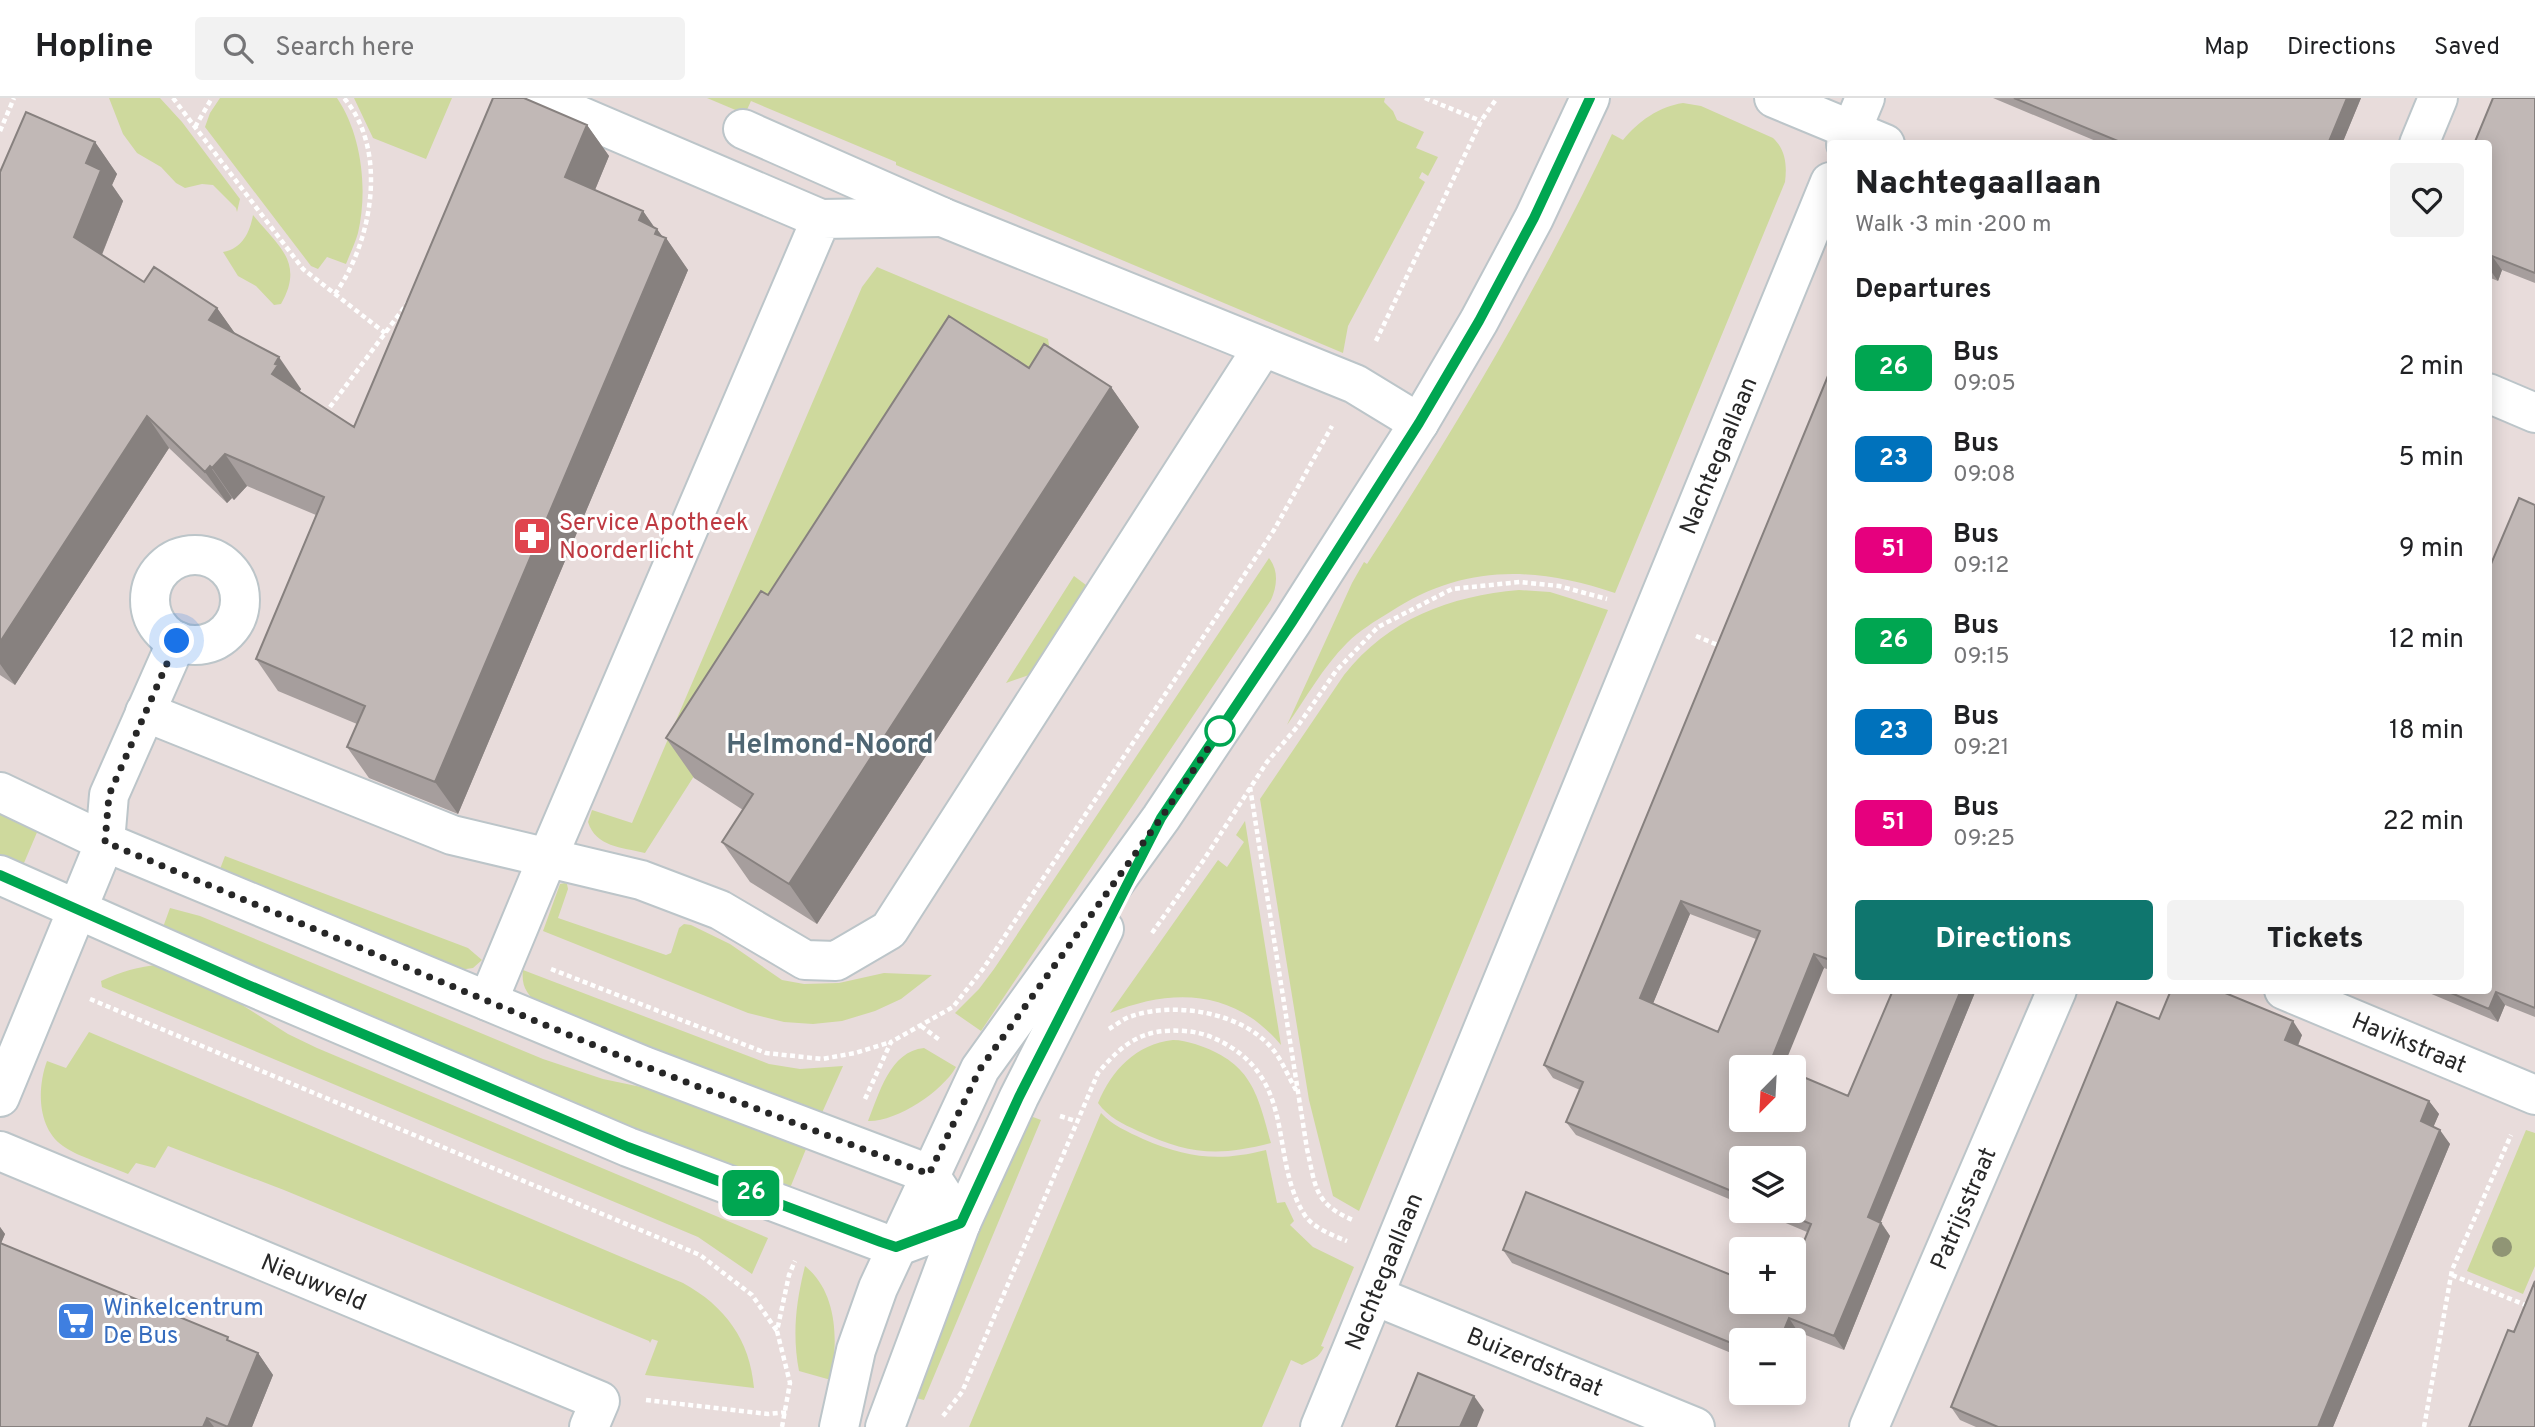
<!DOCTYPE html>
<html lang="en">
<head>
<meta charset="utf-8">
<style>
  :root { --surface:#fff; --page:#f2f2f2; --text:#202124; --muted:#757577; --line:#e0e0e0; --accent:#0f766e }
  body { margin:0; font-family:Overpass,sans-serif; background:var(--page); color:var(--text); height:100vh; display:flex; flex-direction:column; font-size:26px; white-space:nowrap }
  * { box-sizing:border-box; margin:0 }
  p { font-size:23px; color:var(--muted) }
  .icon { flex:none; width:38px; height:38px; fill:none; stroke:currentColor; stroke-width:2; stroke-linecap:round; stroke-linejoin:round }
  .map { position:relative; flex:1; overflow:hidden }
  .side { position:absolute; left:1827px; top:42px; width:665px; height:854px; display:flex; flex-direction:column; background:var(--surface); border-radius:7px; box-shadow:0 4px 18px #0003 }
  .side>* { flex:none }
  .badge { padding:0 14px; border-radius:10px; font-size:24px; line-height:46px }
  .needle { width:46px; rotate:204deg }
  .controls { position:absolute; left:1729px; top:957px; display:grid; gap:14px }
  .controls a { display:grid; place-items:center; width:77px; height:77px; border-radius:7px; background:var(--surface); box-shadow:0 4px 18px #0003; font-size:35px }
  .you { position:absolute; width:35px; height:35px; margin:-18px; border:5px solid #fff; border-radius:50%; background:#1a73e8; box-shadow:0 0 0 10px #1a73e833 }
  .map>.badge { position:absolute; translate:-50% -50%; box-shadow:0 0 0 4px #fff }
  h2 { padding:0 28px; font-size:26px; line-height:63px }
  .round { display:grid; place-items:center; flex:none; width:74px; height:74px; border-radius:7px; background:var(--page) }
  .headline { display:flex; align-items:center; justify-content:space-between; height:119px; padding:0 28px }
  h1 { font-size:33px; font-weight:800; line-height:52px }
  .button { display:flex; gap:14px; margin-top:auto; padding:14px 28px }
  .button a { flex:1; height:80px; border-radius:7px; background:var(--accent); color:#fff; font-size:28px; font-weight:800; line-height:80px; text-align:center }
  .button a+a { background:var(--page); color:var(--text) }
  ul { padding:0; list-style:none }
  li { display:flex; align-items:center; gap:21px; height:91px; padding:0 28px }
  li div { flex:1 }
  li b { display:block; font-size:26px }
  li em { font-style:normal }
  li .badge { min-width:77px; font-weight:700; text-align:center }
  header { display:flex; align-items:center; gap:42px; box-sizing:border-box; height:98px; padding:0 35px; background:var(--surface); border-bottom:2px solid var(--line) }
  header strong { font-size:33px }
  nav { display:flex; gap:38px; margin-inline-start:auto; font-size:24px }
  .search { width:490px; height:63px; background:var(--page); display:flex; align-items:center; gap:18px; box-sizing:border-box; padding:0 24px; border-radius:7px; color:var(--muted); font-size:26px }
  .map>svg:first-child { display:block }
</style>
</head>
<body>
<header>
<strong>Hopline</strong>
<div class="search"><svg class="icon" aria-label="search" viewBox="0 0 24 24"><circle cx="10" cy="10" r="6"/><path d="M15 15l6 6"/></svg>Search here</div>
<nav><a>Map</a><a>Directions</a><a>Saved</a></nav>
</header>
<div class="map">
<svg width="2535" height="1329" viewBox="0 0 2535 1329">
  <rect width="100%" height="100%" fill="#e8dcdb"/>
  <path fill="#ced99d" d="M 109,0 L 160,0 L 182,24 L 240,101 L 237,114 L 236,110 L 213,87 L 202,86 L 185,90 L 176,85 L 161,69 L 137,55 L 123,36 Z
    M 220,0 L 337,0 C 362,37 368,92 358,135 C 355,145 350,156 346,166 L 327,159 L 318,171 L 311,168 L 205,29 L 210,15 Z
    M 354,0 L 452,0 L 426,61 L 373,40 Z
    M 707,0 L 1385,0 L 1384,4 L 1393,13 L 1397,22 L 1424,34 L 1416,50 L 1438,59 L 1428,78 L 1422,74 L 1419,80 L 1425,84 L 1348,228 L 1343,255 L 896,67 L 896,64 L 751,3 L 745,16 Z
    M 1683,5 L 1701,8 L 1773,40 C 1786,52 1787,68 1785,84 L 1615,495 C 1535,468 1463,466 1390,514 C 1375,523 1359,533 1347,545 C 1323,569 1306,600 1287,627 L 1352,485 L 1364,464 L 1367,466 C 1457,328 1541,186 1612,36 L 1623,42 C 1639,23 1658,9 1683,5 Z
    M 253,117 C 278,148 305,164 281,206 L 274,207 L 256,188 L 238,178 L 223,154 C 242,151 250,134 253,117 Z
    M 877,169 L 1048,241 L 1049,247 L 1024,284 L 789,529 L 645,755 C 621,749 596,749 588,724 L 592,712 L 632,725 L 862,189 Z
    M 1269,460 C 1279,473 1277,488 1271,502 L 981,933 L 955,915 L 979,891 L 994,871 Z
    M 1074,478 L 1086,487 L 1029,577 L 1006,585 Z
    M 1519,492 L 1550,494 L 1608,512 L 1359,1113 L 1333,1098 L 1309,1002 L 1260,701 L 1344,577 C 1388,521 1450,498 1519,492 Z
    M 0,708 L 38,732 L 21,772 L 0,763 Z
    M 1245,723 L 1281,947 C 1235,892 1174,889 1110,915 L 1218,762 L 1227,769 L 1244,744 L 1236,737 Z
    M 225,758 L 468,850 L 482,862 L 473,870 L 459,872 L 220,771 Z
    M 565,785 L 567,786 L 568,791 L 558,820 L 666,857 L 671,855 L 679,830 L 684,826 L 691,827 L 730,846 L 782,882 L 804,886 L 839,885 L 884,875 L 932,877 L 901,901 L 875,913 L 842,923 L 813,926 L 784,924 L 748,915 L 543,833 L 560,786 Z
    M 170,810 L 200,818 L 543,961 L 603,981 L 665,994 L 806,1051 L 788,1095 L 162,832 Z
    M 160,867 L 209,886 L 288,936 L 317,950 L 768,1140 L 752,1176 L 698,1139 L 102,889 L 101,883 C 121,874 138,868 160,867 Z
    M 523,872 L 769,966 L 800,971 L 843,968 L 821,1017 L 540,907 C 527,897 521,888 523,872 Z
    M 89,934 L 683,1185 C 725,1208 750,1242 754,1290 L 645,1277 L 658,1243 L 652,1241 L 650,1245 L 649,1243 L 284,1092 L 168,1048 L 155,1070 L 136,1065 L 128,1076 C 110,1068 78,1059 63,1048 C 37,1030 37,990 47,963 L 66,970 Z
    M 1173,942 C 1181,942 1187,944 1195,946 C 1250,964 1257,992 1271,1045 C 1217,1059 1188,1056 1138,1033 C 1123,1026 1108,1019 1098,1005 C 1112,972 1136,946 1173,942 Z
    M 924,950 L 956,969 C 942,994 896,1024 868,1023 C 879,996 890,953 924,950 Z
    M 1101,1015 C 1112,1027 1128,1034 1143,1041 C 1187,1060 1219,1064 1266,1052 L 1277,1105 L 1285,1104 L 1294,1123 L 1290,1127 L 1313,1149 L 1354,1169 L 1321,1248 L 1324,1249 C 1318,1261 1313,1261 1302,1267 L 1291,1262 L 1262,1329 L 969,1329 Z
    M 1025,1016 L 1041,1022 L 924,1302 L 912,1299 Z
    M 2526,1032 L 2535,1035 L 2535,1168 L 2523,1196 L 2467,1173 Z
    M 805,1168 C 838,1195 838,1243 831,1282 L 799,1273 C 792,1236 796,1204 805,1168 Z"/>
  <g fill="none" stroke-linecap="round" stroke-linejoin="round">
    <defs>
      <g id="minor">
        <path d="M 538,0 L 821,121"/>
        <path d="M 1774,0 L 1885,46"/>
        <path d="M 743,31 L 942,119 L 1355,286 L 1419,325"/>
        <path d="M 1846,46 L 1865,0"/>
        <path d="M 2419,46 L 2438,0"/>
        <path d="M 2488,295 L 2535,315"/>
        <circle cx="195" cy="502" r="45"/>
        <path d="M 145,614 L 452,737 L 641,782 L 720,812 L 805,862 L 836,863 L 889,832 L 1263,249"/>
        <path d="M 0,694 L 105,744 L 644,968 L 929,1076 L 961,1125"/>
        <path d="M 0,777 L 248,887 L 628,1049 L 881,1144 L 896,1149 L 961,1125"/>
        <path id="s1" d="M 2284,892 L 2535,997"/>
        <path d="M 488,903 L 547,761 L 821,121 L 942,119"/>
        <path d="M 0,999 L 105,744 L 109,697 L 177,543"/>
        <path id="s2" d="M 0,1053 L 600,1303 L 589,1329"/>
        <path id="s3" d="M 1375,1198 L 1695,1329"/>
        <path d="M 839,1329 L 856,1252 L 878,1190 L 980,971 L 1161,720 L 1292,524 L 1419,325 L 1479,223 L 1534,120 L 1590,0"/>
        <path d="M 885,1329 L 961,1125 L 1019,999 L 1104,831"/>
        <path id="s4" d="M 1320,1329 L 1830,84"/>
        <path id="s5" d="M 1869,1329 L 2057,892"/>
      </g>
    </defs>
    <use href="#minor" stroke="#bcc5c9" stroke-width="42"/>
    <path stroke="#fff" stroke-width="4.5" stroke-dasharray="5 3.5" stroke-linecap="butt" d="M 173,0 L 303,171 L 385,235
      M 1425,0 L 1481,23
      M 195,29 L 212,0
      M 0,33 L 14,0
      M 335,196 C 372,144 389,53 344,0
      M 1376,243 L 1481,23 L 1497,0
      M 330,309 L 409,203
      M 1696,538 L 1720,548
      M 1250,689 L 1307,1051 C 1316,1090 1314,1106 1355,1123
      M 1152,835 L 1203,763 L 1267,664 L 1297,629 L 1336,573 L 1378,529 L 1452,491 L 1520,484 L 1559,488 L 1607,501
      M 551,871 L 766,955 L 822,961 L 855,955 L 891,944
      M 90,901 L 700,1157 L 752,1197 L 777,1233
      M 921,928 L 941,943
      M 1109,931 C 1116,927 1124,920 1132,918 C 1177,903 1246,915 1275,954 C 1283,965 1289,980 1296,992
      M 865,1001 L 891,944 L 953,909 L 983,871 L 1274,432 L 1332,328
      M 1060,1018 L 1076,1023
      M 2452,1177 L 2535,1211
      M 646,1302 L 768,1316 L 787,1314
      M 943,1318 L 962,1294 L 1098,975 C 1124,944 1143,930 1185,933 C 1201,934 1216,940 1229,948 C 1297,989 1269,1064 1306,1119 C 1314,1130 1334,1138 1347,1143
      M 782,1329 L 790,1285 L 777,1233 L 789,1177 L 795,1163
      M 2424,1329 L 2452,1172 L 2511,1037"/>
    <use href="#minor" stroke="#fff" stroke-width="38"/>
  </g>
  <circle fill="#909575" cx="2502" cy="1149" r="10"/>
  <path fill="#a69e9d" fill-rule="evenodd" d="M 1993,0 L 2361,0 L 2342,46 L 2103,46 Z
    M 2535,0 L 2535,185 L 2502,172 L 2498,183 L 2488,179 L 2488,46 Z
    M 587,27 L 609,58 L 595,92 L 643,113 L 655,130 L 663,139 L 666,140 L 688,172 L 458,716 L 369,680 L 347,649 L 357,626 L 278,593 L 256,561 L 316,417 L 247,388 L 234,402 L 232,400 L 227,405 L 169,350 L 15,587 L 0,577 L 0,74 L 95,44 L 117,76 L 112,87 L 123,103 L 102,157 L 144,184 L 217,210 L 236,237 L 301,291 L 299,294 L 354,329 Z
    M 1029,270 L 1111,289 L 1139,329 L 817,826 L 750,784 L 722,744 L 743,712 L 694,680 L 666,640 L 768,497 Z
    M 1830,273 L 1830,872 L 1824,870 L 1741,970 L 1848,998 L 1892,895 L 1884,892 L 1976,892 L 1881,1124 L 1890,1138 L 1844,1252 L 1798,1234 L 1794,1245 L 1794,1242 L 1741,1242 L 1741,1259 L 1512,1165 L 1503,1152 L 1794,1204 L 1807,1134 L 1757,1113 L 1794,1113 L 1741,1060 L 1741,1106 L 1576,1037 L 1566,1024 L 1580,992 L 1553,980 L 1544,967 ZM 1690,816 L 1756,841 L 1718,934 L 1653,905 Z
    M 2535,407 L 2535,919 L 2505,907 L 2498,924 L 2422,892 L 2488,892 Z
    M 2159,921 L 2302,937 L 2298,948 L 2429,1003 L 2439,1016 L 2433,1029 L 2450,1046 L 2333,1329 L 1976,1329 L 1960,1322 L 1951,1309 Z
    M 0,1129 L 5,1136 L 1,1145 L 258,1255 L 273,1277 L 252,1329 L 0,1329 Z"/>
  <path fill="#87817f" d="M 2347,0 L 2361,0 L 2342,46 L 2328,46 Z
    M 587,27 L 609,58 L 587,111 L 565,79 Z
    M 95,44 L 117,76 L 112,87 L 123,103 L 96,171 L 74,139 L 86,65 Z
    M 643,113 L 656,132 L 657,131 L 665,142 L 666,140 L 688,172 L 458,716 L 435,684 Z
    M 2492,158 L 2502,172 L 2498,183 L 2488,169 Z
    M 217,210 L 239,241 L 209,222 Z
    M 279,259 L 301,291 L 298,296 L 272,276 L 275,266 Z
    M 1111,289 L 1139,329 L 817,826 L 789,786 Z
    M 147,318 L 169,350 L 15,587 L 0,566 L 0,544 Z
    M 225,356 L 247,388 L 234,402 L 212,370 Z
    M 210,368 L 232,400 L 227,405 L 205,374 Z
    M 1681,803 L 1690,816 L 1650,913 L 1640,900 Z
    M 1814,856 L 1824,870 L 1783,970 L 1772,970 L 1770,965 Z
    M 1961,892 L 1976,892 L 1877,1133 L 1868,1119 Z
    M 2496,894 L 2505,907 L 2498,924 L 2489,911 Z
    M 2293,923 L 2302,937 L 2294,956 L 2285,942 Z
    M 2429,1003 L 2439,1016 L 2430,1037 L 2421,1023 Z
    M 2440,1032 L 2450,1046 L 2333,1329 L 2318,1329 Z
    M 1881,1125 L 1890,1138 L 1844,1252 L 1834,1238 Z
    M 0,1129 L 5,1136 L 0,1148 Z
    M 1789,1220 L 1798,1234 L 1794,1245 L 1794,1242 L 1780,1242 Z
    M 258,1255 L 273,1277 L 252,1329 L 228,1329 Z
    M 1474,1298 L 1484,1312 L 1477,1329 L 1460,1329 Z
    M 207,1320 L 214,1329 L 203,1329 Z"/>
  <path fill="#c1b8b6" stroke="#87817f" stroke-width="2" fill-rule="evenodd" d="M 493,0 L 524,0 L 587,27 L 565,79 L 643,113 L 639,122 L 657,131 L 655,136 L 666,140 L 435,684 L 347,649 L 365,608 L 256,561 L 324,399 L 225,356 L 212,370 L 210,368 L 205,374 L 147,318 L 0,544 L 0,74 L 26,14 L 95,44 L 86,65 L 101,72 L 74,139 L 144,184 L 154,169 L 217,210 L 209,222 L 279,259 L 275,266 L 278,267 L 272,276 L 354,329 Z
    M 2014,0 L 2347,0 L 2328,46 L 2125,46 Z
    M 2493,0 L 2535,0 L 2535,175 L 2492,158 L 2488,167 L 2488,46 L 2474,46 Z
    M 949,218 L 1029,270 L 1044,246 L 1111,289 L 789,786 L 722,744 L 753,696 L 666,640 L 761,493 L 768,497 Z
    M 1830,273 L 1830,862 L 1814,856 L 1770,965 L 1780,970 L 1741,970 L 1741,1022 L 1794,1022 L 1794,975 L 1848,998 L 1893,892 L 1961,892 L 1868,1119 L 1881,1125 L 1834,1238 L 1789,1220 L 1780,1242 L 1741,1242 L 1741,1249 L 1503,1152 L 1526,1094 L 1741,1181 L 1741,1204 L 1794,1204 L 1794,1168 L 1811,1126 L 1780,1113 L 1794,1113 L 1794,1060 L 1741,1060 L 1741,1097 L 1566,1024 L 1583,984 L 1544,967 ZM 1681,803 L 1760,833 L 1718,934 L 1640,900 Z
    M 2519,400 L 2535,407 L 2535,910 L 2496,894 L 2489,911 L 2444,892 L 2488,892 L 2488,473 Z
    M 2171,892 L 2218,892 L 2293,923 L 2285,942 L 2429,1003 L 2421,1023 L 2440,1032 L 2318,1329 L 1998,1329 L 1951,1309 L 2117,904 L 2159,921 Z
    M 0,1145 L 228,1239 L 227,1242 L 258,1255 L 228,1329 L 207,1320 L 203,1329 L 0,1329 Z
    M 2535,1183 L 2535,1329 L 2469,1329 L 2508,1232 L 2514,1234 Z
    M 1418,1275 L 1474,1298 L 1460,1329 L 1396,1329 Z"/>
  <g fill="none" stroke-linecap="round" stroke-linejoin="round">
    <defs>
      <path id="line" d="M 0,777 L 248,887 L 628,1049 L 881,1144 L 896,1149 L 961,1125 L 1019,999 L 1161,720 L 1292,524 L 1419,325 L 1479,223 L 1534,120 L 1590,0"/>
    </defs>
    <use href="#line" stroke="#fff" stroke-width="16"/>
    <use href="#line" stroke="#00a651" stroke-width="10"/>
    <path stroke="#272727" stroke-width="7" stroke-dasharray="0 12.6" d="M 177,543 L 109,697 L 105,744 L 644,968 L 929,1076 L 980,971 L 1161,720 L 1220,633"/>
  </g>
  <defs>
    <symbol id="pharmacy-square" viewBox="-11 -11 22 22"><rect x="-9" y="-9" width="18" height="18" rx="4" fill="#e0444e" stroke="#fff"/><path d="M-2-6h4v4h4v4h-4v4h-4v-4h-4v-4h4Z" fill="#fff"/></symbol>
    <symbol id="supermarket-square" viewBox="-11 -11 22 22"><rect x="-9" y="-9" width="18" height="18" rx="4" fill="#3f7fe0" stroke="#fff"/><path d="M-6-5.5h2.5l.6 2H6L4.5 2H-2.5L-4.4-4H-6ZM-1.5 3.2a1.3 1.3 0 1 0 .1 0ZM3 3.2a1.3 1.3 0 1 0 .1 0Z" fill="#fff"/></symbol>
  </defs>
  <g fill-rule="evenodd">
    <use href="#pharmacy-square" x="510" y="416" width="44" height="44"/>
    <use href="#supermarket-square" x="54" y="1201" width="44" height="44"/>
  </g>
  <circle fill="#fff" stroke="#00a651" stroke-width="3.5" cx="1220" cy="633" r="14"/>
  <g text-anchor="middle" stroke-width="6" stroke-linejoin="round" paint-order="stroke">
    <g font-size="24" fill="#272727" stroke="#fff">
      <text dy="8" stroke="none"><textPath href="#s4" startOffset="1050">Nachtegaallaan</textPath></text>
      <text dy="8" stroke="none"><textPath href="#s1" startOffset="136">Havikstraat</textPath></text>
      <text dy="8" stroke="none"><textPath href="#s5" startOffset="238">Patrijsstraat</textPath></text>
      <text dy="8" stroke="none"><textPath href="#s4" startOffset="168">Nachtegaallaan</textPath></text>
      <text dy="8" stroke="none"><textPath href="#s2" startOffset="340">Nieuwveld</textPath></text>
      <text dy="8" stroke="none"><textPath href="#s3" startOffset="173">Buizerdstraat</textPath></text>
    </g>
    <g font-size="24" fill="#be3a42" stroke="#fff" text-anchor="start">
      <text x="559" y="432">Service Apotheek<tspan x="559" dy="28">Noorderlicht</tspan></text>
    </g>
    <g font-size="24" fill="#366cbe" stroke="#fff" text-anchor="start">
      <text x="103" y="1217">Winkelcentrum<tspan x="103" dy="28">De Bus</tspan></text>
    </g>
    <g font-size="28" font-weight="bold" fill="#4e6572" stroke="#fff">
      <text x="830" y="655">Helmond-Noord</text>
    </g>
  </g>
</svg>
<div class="controls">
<a><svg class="needle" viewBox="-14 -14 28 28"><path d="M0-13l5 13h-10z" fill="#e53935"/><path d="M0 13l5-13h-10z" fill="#757577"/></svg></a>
<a><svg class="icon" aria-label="layers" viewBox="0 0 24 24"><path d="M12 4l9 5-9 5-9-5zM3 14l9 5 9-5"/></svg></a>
<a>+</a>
<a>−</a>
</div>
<div class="you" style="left:177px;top:543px"></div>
<b class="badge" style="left:751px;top:1095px;background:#00a651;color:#fff">26</b>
<section class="side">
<div class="headline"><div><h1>Nachtegaallaan</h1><p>Walk · 3 min · 200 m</p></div><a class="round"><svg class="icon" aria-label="heart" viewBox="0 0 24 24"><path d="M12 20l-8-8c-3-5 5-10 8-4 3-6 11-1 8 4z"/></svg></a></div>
<h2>Departures</h2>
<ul>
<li><span class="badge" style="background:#00a651;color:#fff">26</span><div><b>Bus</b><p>09:05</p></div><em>2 min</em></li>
<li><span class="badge" style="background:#0072bc;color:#fff">23</span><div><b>Bus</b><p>09:08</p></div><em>5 min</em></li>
<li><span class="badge" style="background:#e6007e;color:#fff">51</span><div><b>Bus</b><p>09:12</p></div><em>9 min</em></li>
<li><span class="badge" style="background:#00a651;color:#fff">26</span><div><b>Bus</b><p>09:15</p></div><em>12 min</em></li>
<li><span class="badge" style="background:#0072bc;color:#fff">23</span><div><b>Bus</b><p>09:21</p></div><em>18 min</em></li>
<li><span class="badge" style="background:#e6007e;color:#fff">51</span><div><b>Bus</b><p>09:25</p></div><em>22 min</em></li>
</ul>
<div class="button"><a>Directions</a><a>Tickets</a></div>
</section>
</div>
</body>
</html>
